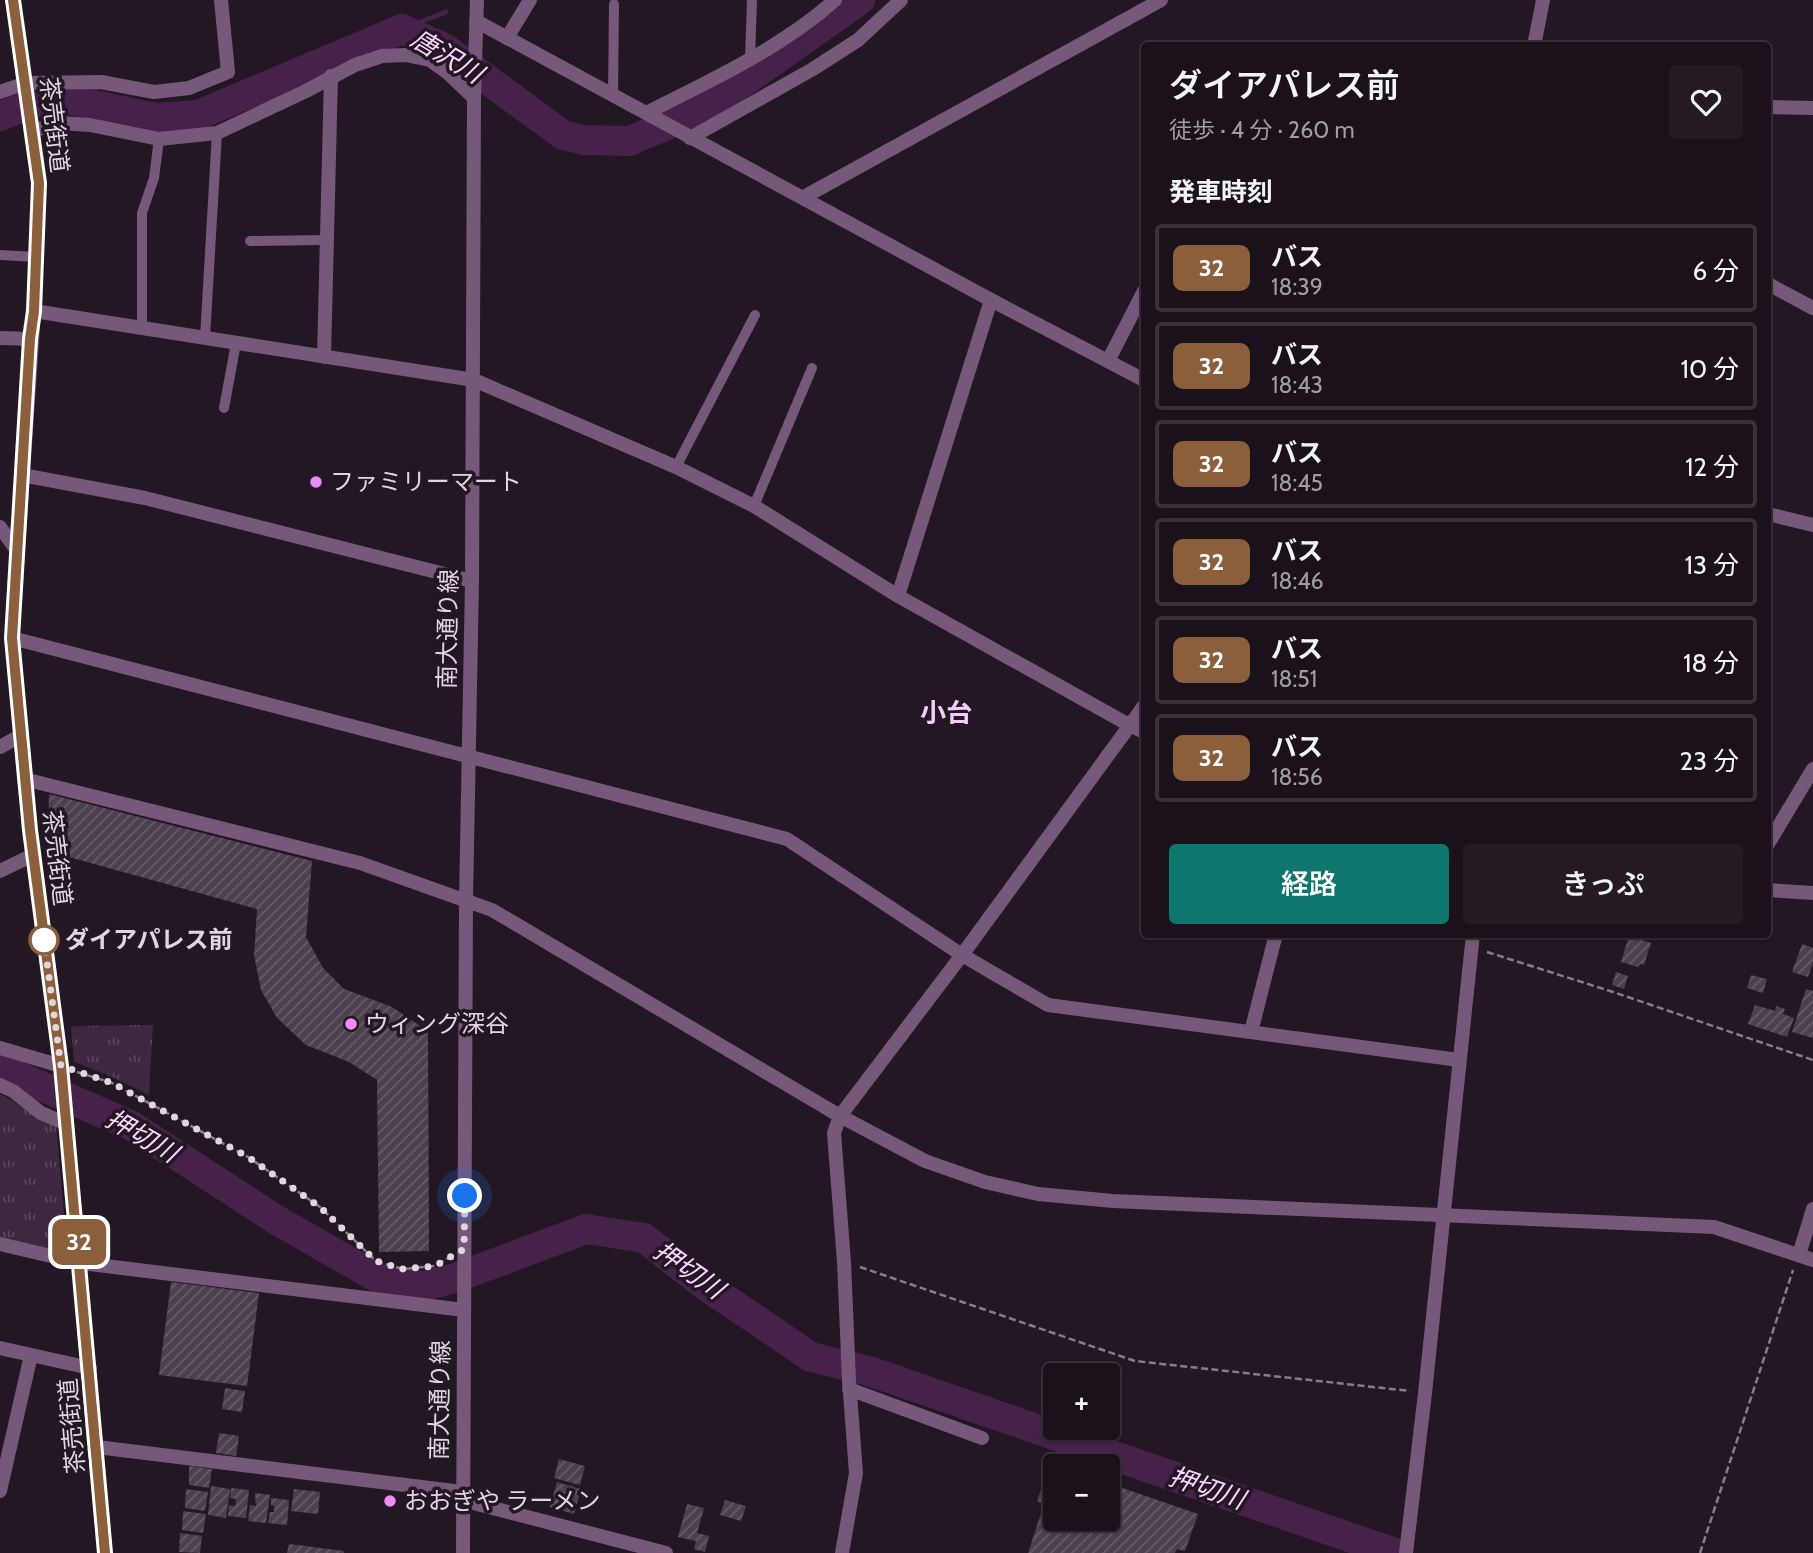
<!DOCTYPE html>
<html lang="ja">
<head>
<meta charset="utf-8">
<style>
  :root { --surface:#1a111a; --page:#231a23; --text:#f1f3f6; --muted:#9f9da2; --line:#383139; --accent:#0f766e }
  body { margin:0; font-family:Cabin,"Noto Sans JP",sans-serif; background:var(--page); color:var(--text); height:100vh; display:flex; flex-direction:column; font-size:26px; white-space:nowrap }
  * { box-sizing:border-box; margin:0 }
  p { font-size:23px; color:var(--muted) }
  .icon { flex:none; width:38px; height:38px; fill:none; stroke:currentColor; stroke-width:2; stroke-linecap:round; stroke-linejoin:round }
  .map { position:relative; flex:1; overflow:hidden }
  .drawer { position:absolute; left:1141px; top:42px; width:630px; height:896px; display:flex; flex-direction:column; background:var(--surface); border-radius:7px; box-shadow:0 2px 5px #0004,0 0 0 2px var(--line) }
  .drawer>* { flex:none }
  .badge { padding:0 14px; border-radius:10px; font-size:24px; line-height:46px }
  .tools { position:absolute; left:1043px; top:1363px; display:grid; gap:14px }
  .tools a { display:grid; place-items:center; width:77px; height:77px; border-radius:7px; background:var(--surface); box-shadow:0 2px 5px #0004,0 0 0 2px var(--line); font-size:35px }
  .you { position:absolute; width:35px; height:35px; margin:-18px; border:5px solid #fff; border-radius:50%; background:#1a73e8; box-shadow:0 0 0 10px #1a73e833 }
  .map>.badge { position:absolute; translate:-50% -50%; box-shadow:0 0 0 4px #fff }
  h2 { padding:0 28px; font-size:26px; line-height:63px }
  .round { display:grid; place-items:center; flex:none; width:74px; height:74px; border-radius:7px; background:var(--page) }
  .summary { display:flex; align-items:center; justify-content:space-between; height:119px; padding:0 28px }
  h1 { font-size:33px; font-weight:600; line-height:52px }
  .button { display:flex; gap:14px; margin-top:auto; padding:14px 28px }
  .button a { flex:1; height:80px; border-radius:7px; background:var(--accent); color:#fff; font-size:28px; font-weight:600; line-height:80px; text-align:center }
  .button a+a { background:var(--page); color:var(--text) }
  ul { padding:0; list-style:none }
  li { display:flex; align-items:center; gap:21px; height:88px; margin:0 14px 10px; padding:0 14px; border:4px solid var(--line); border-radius:7px }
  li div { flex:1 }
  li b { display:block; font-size:26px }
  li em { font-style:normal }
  li .badge { min-width:77px; font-weight:700; text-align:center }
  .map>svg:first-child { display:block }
</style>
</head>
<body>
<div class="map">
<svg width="1813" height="1553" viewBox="0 0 1813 1553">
  <defs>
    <pattern id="grass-tufts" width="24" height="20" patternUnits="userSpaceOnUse" patternTransform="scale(1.75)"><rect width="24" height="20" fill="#3d283f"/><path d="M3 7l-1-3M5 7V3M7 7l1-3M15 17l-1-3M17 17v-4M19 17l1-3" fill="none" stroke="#59465a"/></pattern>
    <pattern id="building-hatch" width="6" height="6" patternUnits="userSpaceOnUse" patternTransform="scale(1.75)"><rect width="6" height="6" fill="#4d404e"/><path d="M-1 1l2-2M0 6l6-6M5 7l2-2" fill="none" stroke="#665b67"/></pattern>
  </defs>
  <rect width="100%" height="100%" fill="#221723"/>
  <path fill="url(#grass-tufts)" d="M 153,1025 L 149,1095 L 110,1076 L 74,1062 L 71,1026 Z
    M 0,1094 C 20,1104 36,1118 56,1127 L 68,1255 L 0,1239 Z"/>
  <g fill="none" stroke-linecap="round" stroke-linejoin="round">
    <path stroke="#46224a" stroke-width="5" d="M 402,29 L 446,12"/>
    <path stroke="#46224a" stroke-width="30" d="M 0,116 L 52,96 L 155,118 L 198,115 L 402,29 L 446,49 L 563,135 L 584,140 L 629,141 L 691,115 L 742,83 L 860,0
      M 0,1068 L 132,1126 L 275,1219 L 383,1281 L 424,1286 L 455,1278 L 586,1229 L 644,1238 L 706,1286 L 811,1357 L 869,1371 L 1395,1553"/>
  </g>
  <path fill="url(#building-hatch)" d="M 49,794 L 312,861 L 306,937 L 323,968 L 344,989 L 392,1007 L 428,1031 L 429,1251 L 379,1252 L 377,1080 L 349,1062 L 306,1045 L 277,1018 L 261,990 L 254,955 L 257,909 L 47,851 Z
    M 1629,936 L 1651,943 L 1644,965 L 1640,964 L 1638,967 L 1621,962 Z
    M 1802,944 L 1813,948 L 1813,962 L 1808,977 L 1792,972 Z
    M 1616,972 L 1628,976 L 1624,989 L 1612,985 Z
    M 1751,975 L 1767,979 L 1763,993 L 1747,988 Z
    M 1806,989 L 1813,991 L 1813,1038 L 1792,1032 Z
    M 1755,1005 L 1775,1011 L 1776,1006 L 1785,1009 L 1783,1014 L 1794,1018 L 1787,1037 L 1748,1024 Z
    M 171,1282 L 259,1293 L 247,1386 L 159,1375 Z
    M 225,1388 L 245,1391 L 242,1412 L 222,1409 Z
    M 219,1433 L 239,1436 L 236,1456 L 216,1453 Z
    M 559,1459 L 585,1466 L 580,1485 L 554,1478 Z
    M 1050,1463 L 1055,1465 L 1055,1519 L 1108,1519 L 1108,1483 L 1198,1514 L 1185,1551 L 1177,1549 L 1175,1553 L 1028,1553 L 1044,1504 L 1037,1501 Z
    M 189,1466 L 212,1469 L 209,1488 L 189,1485 Z
    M 557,1482 L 581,1489 L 574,1514 L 550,1507 Z
    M 211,1486 L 230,1489 L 226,1518 L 208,1515 Z
    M 231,1488 L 249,1490 L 246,1518 L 228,1516 L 229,1505 L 235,1506 L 236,1499 L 230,1498 Z
    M 186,1489 L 208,1492 L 205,1511 L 185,1508 Z
    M 294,1489 L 320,1492 L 318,1514 L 291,1511 Z
    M 255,1493 L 270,1495 L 266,1523 L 248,1521 L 250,1505 L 256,1506 Z
    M 271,1498 L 289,1500 L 287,1525 L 268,1523 L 270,1512 L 274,1512 L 274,1506 L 271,1505 Z
    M 725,1500 L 746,1506 L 741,1521 L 720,1515 Z
    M 687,1504 L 704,1508 L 697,1533 L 709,1536 L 705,1552 L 694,1549 L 696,1541 L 678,1537 Z
    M 183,1511 L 206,1514 L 203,1533 L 182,1530 Z
    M 180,1533 L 202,1536 L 200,1553 L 179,1552 Z
    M 289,1544 L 344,1551 L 344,1553 L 287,1553 Z"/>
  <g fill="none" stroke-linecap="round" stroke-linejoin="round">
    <path stroke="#877e88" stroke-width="2.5" stroke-dasharray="7 3.5" stroke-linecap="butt" d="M 1487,952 L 1610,991 L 1813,1060
      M 77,1072 L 112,1083 L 248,1157 L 320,1207 L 376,1261 L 403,1269 L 435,1266 L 450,1257
      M 860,1267 L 1135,1361 L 1410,1391
      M 1700,1553 L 1793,1270"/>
    <path stroke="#76587a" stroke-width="10" d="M 750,59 L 752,0
      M 613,96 L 614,4
      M 250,241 L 327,240
      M 0,255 L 36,257
      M 142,328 L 142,213 L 154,178 L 159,139
      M 205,338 L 217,133
      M 224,408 L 236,343
      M 676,467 L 755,315
      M 754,506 L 812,368"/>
    <path stroke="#76587a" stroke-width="14" d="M 507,38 L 530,0
      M 1534,46 L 1543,0
      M 0,92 L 26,83 L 101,82 L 154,92 L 189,88 L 228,72 L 221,0
      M 1768,107 L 1813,108
      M 646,113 C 711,80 780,49 835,0
      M 31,131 L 60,123 L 90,125 L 159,139 L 217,133 L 304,92 L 355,65 L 382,56 L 405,55 L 430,60 L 448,73 L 474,98
      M 690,138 L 813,69 L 858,40 L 901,0
      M 804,197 L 1161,0
      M 1768,284 L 1813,308
      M 34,311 L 474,380
      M 0,338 L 31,339
      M 324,357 L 331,76
      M 1108,361 L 1144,291
      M 22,475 L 145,498 L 472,581
      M 0,527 L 18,552
      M 898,596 L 991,300
      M 12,638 L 787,839 L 962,955 L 1048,1005 L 1459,1060
      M 0,747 L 20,736
      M 1768,844 L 1813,769
      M 0,871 L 33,855
      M 1251,1032 L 1276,934
      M 0,1048 L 61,1066
      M 0,1085 L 13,1091 L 41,1113 L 67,1124
      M 0,1244 L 81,1263 L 464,1310
      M 1799,1255 L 1813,1209
      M 0,1348 L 90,1368
      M 849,1389 L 982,1438
      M 97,1447 L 462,1492
      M 0,1491 L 31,1355
      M 462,1500 L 666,1553
      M 1406,1553 L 1425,1393 L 1473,934"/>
    <path stroke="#76587a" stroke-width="14" d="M 13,0 L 39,183 L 34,311 L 12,638 L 24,779 L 62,1077 L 105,1553
      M 476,21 L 991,300 L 1144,380
      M 474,380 L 676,467 L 754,506 L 898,596 L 1131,726 L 1144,732
      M 1768,514 L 1813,525
      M 24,779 L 360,863 L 492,910 L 840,1116 L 925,1161 L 985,1182 L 1038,1194 L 1113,1201 L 1714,1227 L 1813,1260
      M 1768,890 L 1813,893
      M 463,1553 L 466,901 L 472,581 L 474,98 L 477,0
      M 842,1553 L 856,1473 L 849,1380 L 844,1262 L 834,1133 L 840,1116 L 962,955 L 1144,706"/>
  </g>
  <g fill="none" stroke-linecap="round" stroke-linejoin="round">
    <defs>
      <path id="line" d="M 13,0 L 39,183 L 34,311 L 30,339 L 12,638 L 30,830 L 61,1066 L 105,1553"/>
    </defs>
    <use href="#line" stroke="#fff" stroke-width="16"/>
    <use href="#line" stroke="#8b5e3c" stroke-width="10"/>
    <path stroke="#dfd7e0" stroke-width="7" stroke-dasharray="0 12.6" d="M 44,940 L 61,1066 L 112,1083 L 248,1157 L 320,1207 L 376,1261 L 403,1269 L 435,1266 L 464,1249 L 465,1196"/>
  </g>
  <g fill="#ed8cf9" stroke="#221723" stroke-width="2.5">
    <circle cx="316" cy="482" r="7"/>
    <circle cx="351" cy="1024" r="7"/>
    <circle cx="390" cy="1501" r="7"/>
  </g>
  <circle fill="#fff" stroke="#8b5e3c" stroke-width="3.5" cx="44" cy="940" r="14"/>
  <g text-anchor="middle" stroke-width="7" stroke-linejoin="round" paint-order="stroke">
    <g font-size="24" fill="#dfd7e0" stroke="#221723">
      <text transform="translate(54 125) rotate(83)" y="8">茶売街道</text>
      <text transform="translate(448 629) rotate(-89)" y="8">南大通り線</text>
      <text transform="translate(57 858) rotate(83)" y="8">茶売街道</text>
      <text transform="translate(440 1400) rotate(-89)" y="8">南大通り線</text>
      <text transform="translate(72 1426) rotate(-95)" y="8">茶売街道</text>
    </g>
    <g font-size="24" fill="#dfd7e0" stroke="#221723" text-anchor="start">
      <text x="330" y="490">ファミリーマート</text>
      <text x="365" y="1032">ウィング深谷</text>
      <text x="404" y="1509">おおぎや ラーメン</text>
    </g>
    <g font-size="24" font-weight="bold" fill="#dfd7e0" stroke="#221723" text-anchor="start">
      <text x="65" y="948">ダイアパレス前</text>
    </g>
    <g font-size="26" font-style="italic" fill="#fbd6ff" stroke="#221723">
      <text transform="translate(447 56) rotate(31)" y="9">唐沢川</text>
      <text transform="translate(142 1136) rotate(30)" y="9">押切川</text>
      <text transform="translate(689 1270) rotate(35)" y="9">押切川</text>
      <text transform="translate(1207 1488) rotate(19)" y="9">押切川</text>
    </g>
    <g font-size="26" font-weight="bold" fill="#f6cbfb" stroke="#221723">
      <text x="946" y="722">小台</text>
    </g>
  </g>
</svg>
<div class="tools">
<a>+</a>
<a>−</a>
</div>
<div class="you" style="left:465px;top:1196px"></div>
<b class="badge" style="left:79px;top:1242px;background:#8b5e3c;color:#fff">32</b>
<section class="drawer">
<div class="summary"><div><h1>ダイアパレス前</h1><p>徒歩 · 4 分 · 260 m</p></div><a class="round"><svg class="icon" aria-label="heart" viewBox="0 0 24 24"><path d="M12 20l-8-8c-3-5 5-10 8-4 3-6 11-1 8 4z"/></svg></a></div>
<h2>発車時刻</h2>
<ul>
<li><span class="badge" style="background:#8b5e3c;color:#fff">32</span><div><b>バス</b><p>18:39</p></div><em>6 分</em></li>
<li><span class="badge" style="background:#8b5e3c;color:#fff">32</span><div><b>バス</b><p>18:43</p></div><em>10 分</em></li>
<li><span class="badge" style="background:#8b5e3c;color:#fff">32</span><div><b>バス</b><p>18:45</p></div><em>12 分</em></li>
<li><span class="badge" style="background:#8b5e3c;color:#fff">32</span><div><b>バス</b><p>18:46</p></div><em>13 分</em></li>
<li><span class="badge" style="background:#8b5e3c;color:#fff">32</span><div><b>バス</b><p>18:51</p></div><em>18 分</em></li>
<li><span class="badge" style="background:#8b5e3c;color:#fff">32</span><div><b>バス</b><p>18:56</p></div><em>23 分</em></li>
</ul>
<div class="button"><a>経路</a><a>きっぷ</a></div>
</section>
</div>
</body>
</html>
